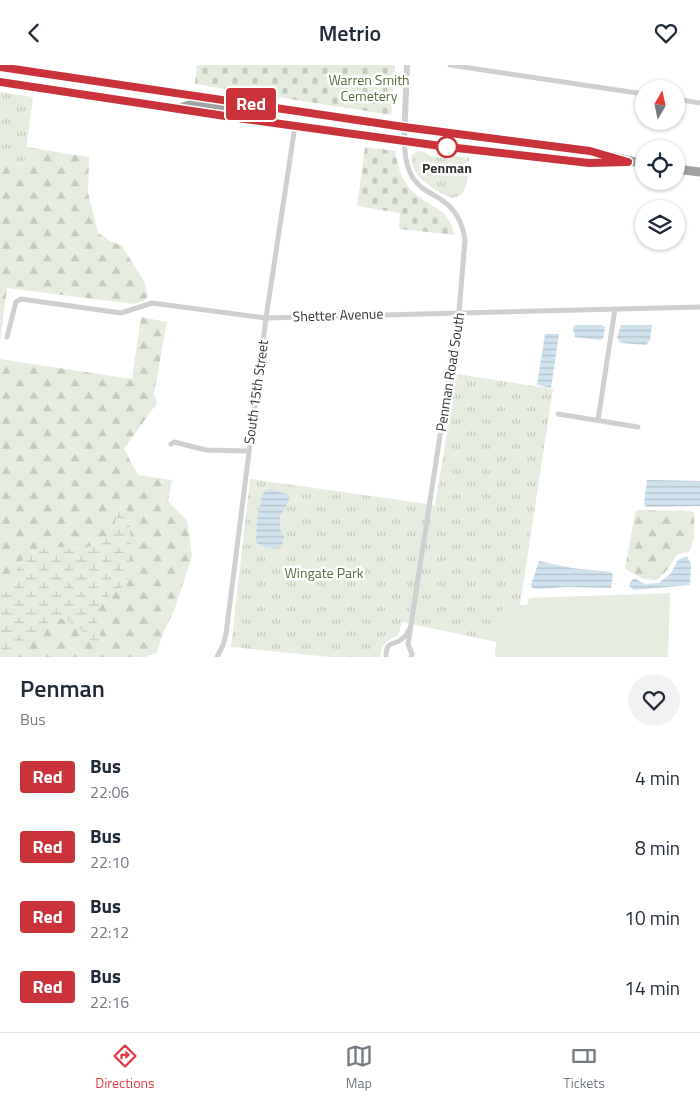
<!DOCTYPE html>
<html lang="en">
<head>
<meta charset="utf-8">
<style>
  :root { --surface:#fff; --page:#f2f2f3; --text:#1f2937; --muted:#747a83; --line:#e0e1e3; --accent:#e63946 }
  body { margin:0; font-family:"Titillium Web",sans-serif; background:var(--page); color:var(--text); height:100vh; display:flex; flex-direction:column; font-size:19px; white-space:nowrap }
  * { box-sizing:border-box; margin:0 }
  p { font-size:16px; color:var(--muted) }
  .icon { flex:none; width:28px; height:28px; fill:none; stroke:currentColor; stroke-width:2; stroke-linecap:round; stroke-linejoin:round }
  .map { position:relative; height:592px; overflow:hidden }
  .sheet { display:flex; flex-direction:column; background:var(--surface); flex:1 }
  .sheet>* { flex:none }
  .badge { padding:0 10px; border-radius:4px; font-size:18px; line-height:32px }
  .needle { width:32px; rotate:9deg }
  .tools { position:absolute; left:635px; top:15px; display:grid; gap:10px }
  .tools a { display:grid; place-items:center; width:50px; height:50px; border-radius:50%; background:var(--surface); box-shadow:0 1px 4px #0004; font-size:25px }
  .map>.badge { position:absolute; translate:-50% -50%; box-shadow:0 0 0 2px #fff }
  .round { display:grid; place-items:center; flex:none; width:52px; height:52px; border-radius:26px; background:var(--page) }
  .summary { display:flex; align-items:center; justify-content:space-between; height:85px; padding:0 20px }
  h1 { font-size:24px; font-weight:600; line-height:38px }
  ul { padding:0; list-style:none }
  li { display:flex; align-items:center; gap:15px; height:70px; padding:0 20px }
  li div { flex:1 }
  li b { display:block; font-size:19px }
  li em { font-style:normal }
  li .badge { min-width:55px; font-weight:700; text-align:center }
  header { display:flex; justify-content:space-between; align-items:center; height:65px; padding:0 20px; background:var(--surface); font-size:22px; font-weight:600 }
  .dock { display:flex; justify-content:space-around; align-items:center; height:70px; border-top:1px solid var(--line); background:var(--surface); font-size:14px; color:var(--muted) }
  .dock a { display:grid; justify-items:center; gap:2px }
  .dock .selected { color:var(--accent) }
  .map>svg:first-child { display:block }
</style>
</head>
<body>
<header><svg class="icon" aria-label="back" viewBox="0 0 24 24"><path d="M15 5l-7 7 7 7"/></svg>Metrio<svg class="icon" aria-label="heart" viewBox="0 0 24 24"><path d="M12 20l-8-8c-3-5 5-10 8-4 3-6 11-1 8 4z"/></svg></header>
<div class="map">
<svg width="700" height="592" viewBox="0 0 700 592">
  <defs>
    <pattern id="forest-firs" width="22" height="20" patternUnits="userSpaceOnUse" patternTransform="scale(1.25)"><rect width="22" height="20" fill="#e6ecdf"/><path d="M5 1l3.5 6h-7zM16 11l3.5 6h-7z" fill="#c6cbc0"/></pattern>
    <pattern id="wetland-marsh" width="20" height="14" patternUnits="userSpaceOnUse" patternTransform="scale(1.25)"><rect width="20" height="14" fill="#e6ecdf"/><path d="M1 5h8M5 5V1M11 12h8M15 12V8" fill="none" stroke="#c6cbc0"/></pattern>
    <pattern id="cemetery-stones" width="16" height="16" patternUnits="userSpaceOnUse" patternTransform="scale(1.25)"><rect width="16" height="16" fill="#e6ecdf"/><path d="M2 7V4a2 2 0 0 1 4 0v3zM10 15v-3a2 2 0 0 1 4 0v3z" fill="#c6cbc0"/></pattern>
    <pattern id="park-tufts" width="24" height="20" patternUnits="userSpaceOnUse" patternTransform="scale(1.25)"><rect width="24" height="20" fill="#e6ecdf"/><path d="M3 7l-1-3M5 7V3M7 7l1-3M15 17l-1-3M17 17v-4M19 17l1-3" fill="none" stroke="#c6cbc0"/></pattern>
    <pattern id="water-rules" width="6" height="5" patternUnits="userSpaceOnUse" patternTransform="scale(1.25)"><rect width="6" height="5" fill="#cfe2ee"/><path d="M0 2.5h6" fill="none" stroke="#b2c2cd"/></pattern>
  </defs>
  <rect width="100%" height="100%" fill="#fff"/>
  <path fill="#e6ecdf" d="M 670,528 L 668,592 L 495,592 L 496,577 L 504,533 L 520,540 L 527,540 L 529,533 Z"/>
  <path fill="url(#forest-firs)" d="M 26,82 L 89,92 L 88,128 L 98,168 L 110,176 L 122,181 L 145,218 L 148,231 L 144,236 L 133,239 L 7,223 L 0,276 L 0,97 L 24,99 Z
    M 141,252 L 167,257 L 154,328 L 157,338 L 124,384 L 138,410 L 172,415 L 168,436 L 187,455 L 192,491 L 174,546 L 163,568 L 157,588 L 145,592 L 15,592 L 45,561 L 61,553 L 78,561 L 90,575 L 102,577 L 94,549 C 103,534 112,527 127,520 L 130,453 L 123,438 L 118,442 L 115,460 L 105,475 L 83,484 L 56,482 L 28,486 L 19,501 L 13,514 L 0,518 L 0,294 L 132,314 Z
    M 638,445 L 688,446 L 694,447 L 694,472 L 689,487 L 677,489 L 669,503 L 657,515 L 644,514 L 625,504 L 635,448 Z"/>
  <path fill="url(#wetland-marsh)" d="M 123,437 L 130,452 L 131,482 L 127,520 C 112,527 103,534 95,549 L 102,577 L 90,575 L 78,561 L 61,553 L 45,562 L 15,592 L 0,592 L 0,518 L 13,514 L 19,501 L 28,486 L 56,482 L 83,484 L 105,475 L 115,460 L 118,442 Z"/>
  <path fill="url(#cemetery-stones)" d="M 197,0 L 395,0 L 391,50 L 195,19 Z
    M 365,82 L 395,86 C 398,104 403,120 418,131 C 437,146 447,143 455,170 L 399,164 L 400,148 L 357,141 Z"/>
  <path fill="url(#park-tufts)" d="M 0,27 L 33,32 L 24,99 L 0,97 Z
    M 418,86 L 424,87 L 430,91 L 449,94 L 455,91 L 469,93 C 467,108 471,132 451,133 C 434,125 408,111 412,89 Z
    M 457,309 L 553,324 L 520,540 L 504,533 L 496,577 L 402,557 L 398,571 C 385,576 383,578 380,592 L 330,592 L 231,582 L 250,414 L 435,440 Z"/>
  <path fill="url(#water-rules)" d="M 575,260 L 602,260 L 605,262 L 603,274 L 600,275 L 575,272 L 573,263 Z
    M 621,260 L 652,260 L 650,275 L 646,280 L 621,278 L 617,273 Z
    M 545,269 L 559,269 L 551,323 L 537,320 Z
    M 647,415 L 700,416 L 700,441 L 646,442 L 644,439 Z
    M 269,424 L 290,430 L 289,435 L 280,451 L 280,464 L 284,472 L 282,480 C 273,484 263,484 256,477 L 257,457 L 262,429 Z
    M 687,491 L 691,499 L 690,520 L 634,525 L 629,521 L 630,517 L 634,513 L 645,519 L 659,518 L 671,508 L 678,495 Z
    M 539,496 L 572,503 L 610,507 L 613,509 L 611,523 L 566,522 L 537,524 L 532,523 L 531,520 Z"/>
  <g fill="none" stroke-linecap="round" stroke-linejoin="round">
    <path stroke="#d0d0d0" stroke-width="5" d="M 450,0 L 644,29
      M 676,34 L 700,38
      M 404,76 C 405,88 406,102 413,113 C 421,125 432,128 443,136 C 456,145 463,160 465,175 L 459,247 L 408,579 L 412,589 L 411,592
      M 7,272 L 16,237 L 21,234 L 121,248 L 152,238 L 266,253 L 700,242
      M 558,349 L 638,362
      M 598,355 L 615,244
      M 171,379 L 174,377 L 206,385 L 248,386
      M 217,592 L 223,580 L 226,569 L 266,253 L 295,61
      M 386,592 C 386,574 394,582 403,573 C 406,571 408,567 410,563"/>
    <path stroke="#d0d0d0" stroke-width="6" d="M 404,76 L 407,0"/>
    <path stroke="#a2a2a2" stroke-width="9" d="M 0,2 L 404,62 L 590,86 L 644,99
      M 0,17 L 245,54 L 448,82 L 589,98 L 619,97
      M 180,43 L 192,39 L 227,43 L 231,36
      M 676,104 L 700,107"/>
  </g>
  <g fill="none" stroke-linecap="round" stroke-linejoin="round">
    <defs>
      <path id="line" d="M 0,2 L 404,62 L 590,86 L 628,97 L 589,98 L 448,82 L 245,54 L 0,17"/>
    </defs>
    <use href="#line" stroke="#fff" stroke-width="11"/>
    <use href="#line" stroke="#cb333b" stroke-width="8"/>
  </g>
  <circle fill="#fff" stroke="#cb333b" stroke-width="2.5" cx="447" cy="82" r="10"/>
  <g text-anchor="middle" stroke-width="5" stroke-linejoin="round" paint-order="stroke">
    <g font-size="14" fill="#56703f" stroke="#fff">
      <text x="369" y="20">Warren Smith<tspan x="369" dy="16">Cemetery</tspan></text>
      <text x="324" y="513">Wingate Park</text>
    </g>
    <g font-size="14" font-weight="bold" fill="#333" stroke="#fff">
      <text x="447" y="108">Penman</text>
    </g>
    <g font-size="14" fill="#333" stroke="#fff">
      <text transform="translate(338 250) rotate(-2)" y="5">Shetter Avenue</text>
      <text transform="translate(450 307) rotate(-81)" y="5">Penman Road South</text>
      <text transform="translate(256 327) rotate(-82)" y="5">South 15th Street</text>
    </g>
  </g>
</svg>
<div class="tools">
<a><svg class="needle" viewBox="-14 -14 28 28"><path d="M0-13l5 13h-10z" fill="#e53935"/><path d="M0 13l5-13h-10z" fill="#747a83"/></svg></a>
<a><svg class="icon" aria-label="locate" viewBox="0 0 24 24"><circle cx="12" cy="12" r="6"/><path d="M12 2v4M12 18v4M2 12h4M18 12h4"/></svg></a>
<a><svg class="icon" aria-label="layers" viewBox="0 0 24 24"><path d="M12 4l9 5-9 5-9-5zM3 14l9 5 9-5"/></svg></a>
</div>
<b class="badge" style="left:251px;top:39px;background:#cb333b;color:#fff">Red</b>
</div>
<section class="sheet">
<div class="summary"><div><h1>Penman</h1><p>Bus</p></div><a class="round"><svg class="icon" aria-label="heart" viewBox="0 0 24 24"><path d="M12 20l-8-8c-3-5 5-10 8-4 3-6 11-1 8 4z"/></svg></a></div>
<ul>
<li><span class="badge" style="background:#cb333b;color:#fff">Red</span><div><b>Bus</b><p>22:06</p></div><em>4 min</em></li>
<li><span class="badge" style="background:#cb333b;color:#fff">Red</span><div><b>Bus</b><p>22:10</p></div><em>8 min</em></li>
<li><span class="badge" style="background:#cb333b;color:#fff">Red</span><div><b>Bus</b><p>22:12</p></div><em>10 min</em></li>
<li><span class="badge" style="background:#cb333b;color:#fff">Red</span><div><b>Bus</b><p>22:16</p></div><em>14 min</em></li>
</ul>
</section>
<nav class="dock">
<a class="selected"><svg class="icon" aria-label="directions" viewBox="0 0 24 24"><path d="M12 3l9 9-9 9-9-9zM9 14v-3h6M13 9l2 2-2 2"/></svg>Directions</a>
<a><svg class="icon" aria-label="map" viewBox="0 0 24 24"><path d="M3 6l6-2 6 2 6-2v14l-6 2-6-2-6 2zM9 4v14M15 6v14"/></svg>Map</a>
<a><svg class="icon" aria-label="tickets" viewBox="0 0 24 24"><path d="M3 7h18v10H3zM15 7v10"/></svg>Tickets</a>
</nav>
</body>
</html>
